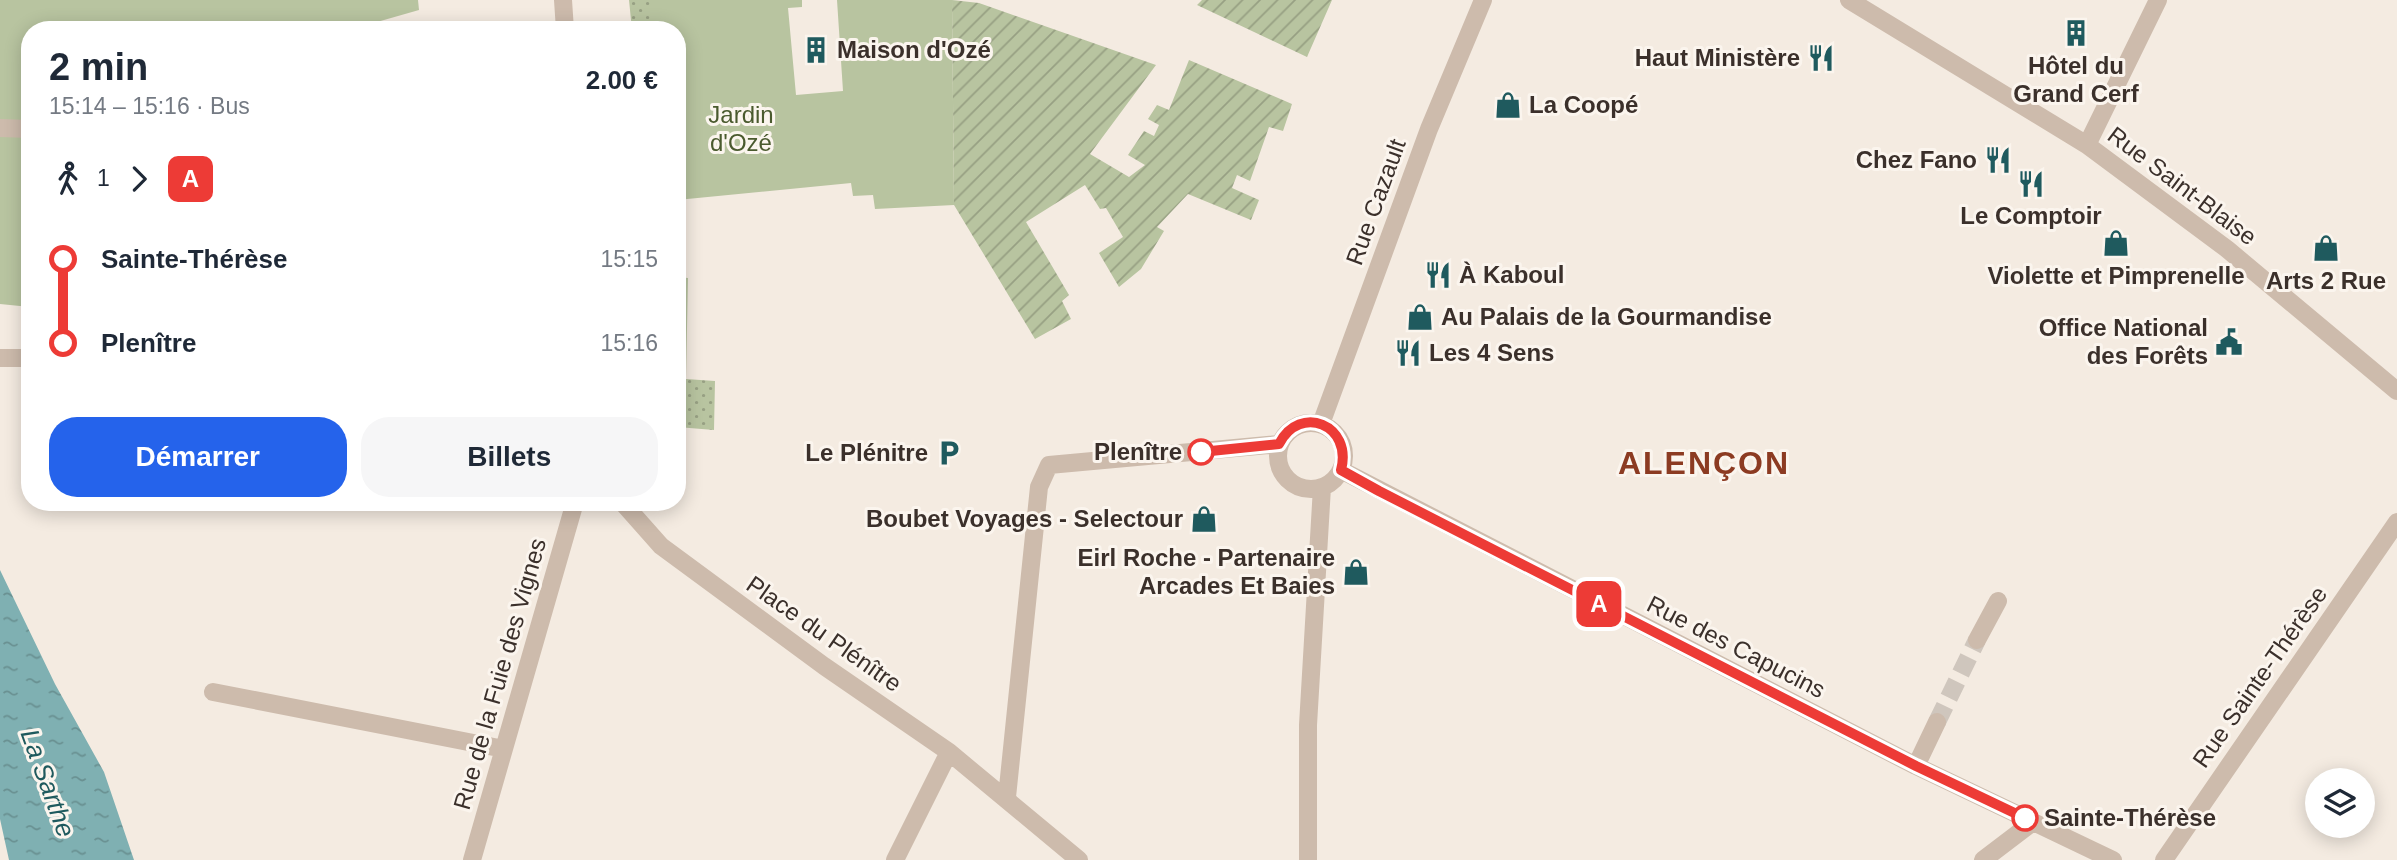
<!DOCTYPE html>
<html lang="fr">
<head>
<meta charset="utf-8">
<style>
  :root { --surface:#fff; --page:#f6f6f7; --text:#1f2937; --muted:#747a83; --accent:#2563eb }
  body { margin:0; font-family:Helvetica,sans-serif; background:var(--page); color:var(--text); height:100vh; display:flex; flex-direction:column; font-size:26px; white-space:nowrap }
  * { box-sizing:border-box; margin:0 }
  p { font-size:23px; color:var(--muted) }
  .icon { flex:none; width:38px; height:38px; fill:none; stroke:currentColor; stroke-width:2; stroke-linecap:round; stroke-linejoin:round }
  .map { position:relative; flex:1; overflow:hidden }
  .details { position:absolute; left:21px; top:21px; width:665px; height:490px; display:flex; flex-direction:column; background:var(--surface); border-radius:28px; box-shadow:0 4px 18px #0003 }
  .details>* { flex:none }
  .badge { padding:0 14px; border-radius:10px; font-size:24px; line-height:46px }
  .tools { position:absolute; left:2305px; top:768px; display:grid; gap:14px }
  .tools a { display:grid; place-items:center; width:70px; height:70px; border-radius:50%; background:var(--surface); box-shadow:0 4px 18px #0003; font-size:35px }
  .map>.badge { position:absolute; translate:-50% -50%; box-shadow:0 0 0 4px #fff }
  .legs { display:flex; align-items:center; gap:10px; height:77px; padding:0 28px; font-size:23px }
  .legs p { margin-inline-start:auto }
  .head { display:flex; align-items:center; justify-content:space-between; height:119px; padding:0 28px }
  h1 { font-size:38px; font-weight:600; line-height:52px }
  .action { display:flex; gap:14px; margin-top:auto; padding:14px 28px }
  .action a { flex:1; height:80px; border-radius:28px; background:var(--accent); color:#fff; font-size:28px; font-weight:600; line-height:80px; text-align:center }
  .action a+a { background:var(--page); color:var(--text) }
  ul { padding:0 28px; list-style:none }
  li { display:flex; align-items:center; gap:24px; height:84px; font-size:26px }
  li i { display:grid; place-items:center; width:10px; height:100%; margin:0 9px; background:currentColor }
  li i::after { content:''; width:18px; height:18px; margin:-9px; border:5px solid; border-radius:50%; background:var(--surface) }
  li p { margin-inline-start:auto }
  li:first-child i { background:linear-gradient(#0000 50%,currentColor 0) }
  li:last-child i { background:linear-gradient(currentColor 50%,#0000 0) }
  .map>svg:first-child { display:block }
</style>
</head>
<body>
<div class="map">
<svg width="2397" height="860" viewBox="0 0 2397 860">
  <defs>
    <pattern id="grass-dots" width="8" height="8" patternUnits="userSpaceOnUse" patternTransform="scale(1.75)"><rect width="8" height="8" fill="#b8c4a0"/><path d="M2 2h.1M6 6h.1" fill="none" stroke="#97a083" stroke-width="1.8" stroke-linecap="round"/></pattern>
    <pattern id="garden-furrows" width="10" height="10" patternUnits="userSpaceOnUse" patternTransform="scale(1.75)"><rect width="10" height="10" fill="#b8c4a0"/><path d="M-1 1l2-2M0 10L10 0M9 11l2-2" fill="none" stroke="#97a083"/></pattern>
    <pattern id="water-ripples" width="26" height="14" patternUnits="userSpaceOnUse" patternTransform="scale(1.75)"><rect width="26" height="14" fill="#7fb0b2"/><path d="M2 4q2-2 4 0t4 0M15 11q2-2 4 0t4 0" fill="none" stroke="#699091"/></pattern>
  </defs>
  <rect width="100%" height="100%" fill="#f4ebe1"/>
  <path fill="url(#grass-dots)" d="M 629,0 L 652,0 L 654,30 L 632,30 Z
    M 677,277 L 688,278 L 686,379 L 715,381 L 714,430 L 677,427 Z"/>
  <path fill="#b8c4a0" d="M 0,0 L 418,0 L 419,10 L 377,22 L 378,30 L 30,30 L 30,307 L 0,304 Z
    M 651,0 L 802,0 L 802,7 L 788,8 L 796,95 L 843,91 L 837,0 L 952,0 L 954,205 L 875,209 L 873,195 L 853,196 L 851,183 L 677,200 L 677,30 L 659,30 L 658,25 L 651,26 Z"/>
  <path fill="url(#garden-furrows)" d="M 952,0 L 979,3 L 1156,65 L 1090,154 L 1129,177 L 1145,165 L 1128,155 L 1144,131 L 1154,136 L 1159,125 L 1148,119 L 1157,105 L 1169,110 L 1189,60 L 1292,104 L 1283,131 L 1269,127 L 1250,181 L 1237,175 L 1232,188 L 1259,200 L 1251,220 L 1188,194 L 1157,227 L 1164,231 L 1141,269 L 1119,287 L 1099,253 L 1123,237 L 1106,208 L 1100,209 L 1085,185 L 1026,222 L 1069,295 L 1062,301 L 1071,319 L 1035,339 L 954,205 Z
    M 1202,0 L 1332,0 L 1307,57 L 1197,5 Z"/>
  <path fill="url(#water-ripples)" d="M 0,570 L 55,684 L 104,772 L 134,860 L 9,860 L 0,819 Z"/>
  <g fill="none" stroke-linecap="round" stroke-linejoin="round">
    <path stroke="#cfc6bd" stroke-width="18" stroke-dasharray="18 9" stroke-linecap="butt" d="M 1937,722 L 1977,640"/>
    <path stroke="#cdbbac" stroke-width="18" d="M 563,0 L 565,30
      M 1849,0 L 2087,145 L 2227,249 L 2397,391
      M 0,128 L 30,129
      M 2087,145 L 2158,0
      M 0,358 L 30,358
      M1278 456a33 33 0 1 1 66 0a33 33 0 1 1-66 0Z
      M 1321,424 L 1429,129 L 1483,0
      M 1341,470 L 1916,766 L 2113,860
      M 622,502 L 661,546 L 824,666 L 949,752 L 1079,860
      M 1977,640 L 1998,601
      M 213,692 L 504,749
      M 1916,766 L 1937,722
      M 1007,797 L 1039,487 L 1049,465 L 1279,444
      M 472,860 L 575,502
      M 895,860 L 949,752
      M 1308,860 L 1308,725 L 1322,487
      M 1983,860 L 2033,822
      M 2164,860 L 2397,522"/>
  </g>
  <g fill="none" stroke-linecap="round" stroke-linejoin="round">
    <defs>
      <path id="line-1" d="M 1201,452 L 1279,444 C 1300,403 1353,425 1341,470 L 1379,491 L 1916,766 L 2025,818"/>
    </defs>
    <use href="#line-1" stroke="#fff" stroke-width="16"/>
    <use href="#line-1" stroke="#ed3b36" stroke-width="10"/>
  </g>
  <defs>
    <symbol id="building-bare" viewBox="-9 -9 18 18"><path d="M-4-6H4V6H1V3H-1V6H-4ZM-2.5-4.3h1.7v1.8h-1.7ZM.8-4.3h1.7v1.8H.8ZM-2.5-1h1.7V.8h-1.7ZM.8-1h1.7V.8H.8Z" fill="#1f5a5e" stroke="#fbf5ee" stroke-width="2.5" paint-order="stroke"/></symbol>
    <symbol id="restaurant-bare" viewBox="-9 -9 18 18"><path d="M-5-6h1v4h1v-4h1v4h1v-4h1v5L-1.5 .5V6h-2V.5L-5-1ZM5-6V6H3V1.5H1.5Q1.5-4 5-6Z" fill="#1f5a5e" stroke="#fbf5ee" stroke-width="2.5" paint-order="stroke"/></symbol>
    <symbol id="shop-bare" viewBox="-9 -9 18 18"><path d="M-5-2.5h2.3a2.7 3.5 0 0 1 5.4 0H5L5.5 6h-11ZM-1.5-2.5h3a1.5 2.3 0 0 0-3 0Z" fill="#1f5a5e" stroke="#fbf5ee" stroke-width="2.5" paint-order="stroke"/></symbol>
    <symbol id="civic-bare" viewBox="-9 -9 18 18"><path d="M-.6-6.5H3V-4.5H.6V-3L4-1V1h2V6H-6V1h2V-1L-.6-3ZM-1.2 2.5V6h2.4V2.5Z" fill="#1f5a5e" stroke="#fbf5ee" stroke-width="2.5" paint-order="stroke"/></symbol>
    <symbol id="parking-bare" viewBox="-9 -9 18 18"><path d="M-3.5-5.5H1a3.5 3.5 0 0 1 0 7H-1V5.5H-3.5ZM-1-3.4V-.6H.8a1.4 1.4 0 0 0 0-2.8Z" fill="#1f5a5e" stroke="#fbf5ee" stroke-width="2.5" paint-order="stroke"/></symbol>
  </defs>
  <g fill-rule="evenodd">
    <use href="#building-bare" x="2057" y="14" width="38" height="38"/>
    <use href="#building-bare" x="797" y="31" width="38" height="38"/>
    <use href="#restaurant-bare" x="1802" y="39" width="38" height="38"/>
    <use href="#shop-bare" x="1489" y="86" width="38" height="38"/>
    <use href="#restaurant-bare" x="1979" y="141" width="38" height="38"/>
    <use href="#restaurant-bare" x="2012" y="165" width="38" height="38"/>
    <use href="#shop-bare" x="2097" y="224" width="38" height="38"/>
    <use href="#shop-bare" x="2307" y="229" width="38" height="38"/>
    <use href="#restaurant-bare" x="1419" y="256" width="38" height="38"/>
    <use href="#shop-bare" x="1401" y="298" width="38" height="38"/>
    <use href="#civic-bare" x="2210" y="323" width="38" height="38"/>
    <use href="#restaurant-bare" x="1389" y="334" width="38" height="38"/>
    <use href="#parking-bare" x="930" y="434" width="38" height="38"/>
    <use href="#shop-bare" x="1185" y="500" width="38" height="38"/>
    <use href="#shop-bare" x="1337" y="553" width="38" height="38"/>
  </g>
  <g fill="#fff" stroke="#ed3b36" stroke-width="3.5">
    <circle cx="1201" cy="452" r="12"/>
    <circle cx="2025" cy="818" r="12"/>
  </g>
  <g text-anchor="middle" stroke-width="6" stroke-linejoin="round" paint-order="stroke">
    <g font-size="24" font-weight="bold" fill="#3b302b" stroke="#fbf5ee" text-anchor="end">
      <text x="837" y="58" text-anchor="start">Maison d'Ozé</text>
      <text x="1800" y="66">Haut Ministère</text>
      <text x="2076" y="74" text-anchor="middle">Hôtel du<tspan x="2076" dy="28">Grand Cerf</tspan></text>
      <text x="1529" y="113" text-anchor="start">La Coopé</text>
      <text x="1977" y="168">Chez Fano</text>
      <text x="2031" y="224" text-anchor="middle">Le Comptoir</text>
      <text x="1459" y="283" text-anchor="start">À Kaboul</text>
      <text x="2116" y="284" text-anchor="middle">Violette et Pimprenelle</text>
      <text x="2326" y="289" text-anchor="middle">Arts 2 Rue</text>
      <text x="1441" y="325" text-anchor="start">Au Palais de la Gourmandise</text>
      <text x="2208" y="336">Office National<tspan x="2208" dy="28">des Forêts</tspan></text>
      <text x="1429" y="361" text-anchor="start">Les 4 Sens</text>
      <text x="928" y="461">Le Plénitre</text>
      <text x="1183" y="527">Boubet Voyages - Selectour</text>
      <text x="1335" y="566">Eirl Roche - Partenaire<tspan x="1335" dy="28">Arcades Et Baies</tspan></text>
    </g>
    <g font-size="24" fill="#4a5a2e" stroke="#fbf5ee">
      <text x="741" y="123">Jardin<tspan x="741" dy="28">d'Ozé</tspan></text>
    </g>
    <g font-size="24" fill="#3b302b" stroke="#fbf5ee">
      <text transform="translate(2182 186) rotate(37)" y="8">Rue Saint-Blaise</text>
      <text transform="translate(1376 202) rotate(-70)" y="8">Rue Cazault</text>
      <text transform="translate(824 634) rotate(35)" y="8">Place du Plénître</text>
      <text transform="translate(1736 647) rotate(27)" y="8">Rue des Capucins</text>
      <text transform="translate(500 674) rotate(-74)" y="8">Rue de la Fuie des Vignes</text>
      <text transform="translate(2260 677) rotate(-55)" y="8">Rue Sainte-Thérèse</text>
    </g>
    <g font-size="24" font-weight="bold" fill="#3b302b" stroke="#fbf5ee" text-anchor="end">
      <text x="1182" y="460">Plenître</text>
      <text x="2044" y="826" text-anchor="start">Sainte-Thérèse</text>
    </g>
    <g font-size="26" font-style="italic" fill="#1f5a5e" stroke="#fbf5ee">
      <text transform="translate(48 783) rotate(70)" y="9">La Sarthe</text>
    </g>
    <g font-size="32" font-weight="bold" letter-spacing="2" fill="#8c3b22" stroke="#fbf5ee">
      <text x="1704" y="474">ALENÇON</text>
    </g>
  </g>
</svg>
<div class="tools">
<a><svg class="icon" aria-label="layers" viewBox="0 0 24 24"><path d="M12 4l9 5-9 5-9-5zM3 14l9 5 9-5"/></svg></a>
</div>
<b class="badge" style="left:1599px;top:604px;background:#ed3b36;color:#fff">A</b>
<section class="details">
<div class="head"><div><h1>2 min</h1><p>15:14 – 15:16 · Bus</p></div><b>2.00 €</b></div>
<div class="legs"><svg class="icon" aria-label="walk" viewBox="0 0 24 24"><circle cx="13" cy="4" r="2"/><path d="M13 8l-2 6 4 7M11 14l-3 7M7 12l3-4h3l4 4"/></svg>1<svg class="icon" aria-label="forward" viewBox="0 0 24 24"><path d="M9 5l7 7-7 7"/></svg><b class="badge" style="background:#ed3b36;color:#fff">A</b></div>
<ul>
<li><i style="color:#ed3b36"></i><b>Sainte-Thérèse</b><p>15:15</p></li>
<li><i style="color:#ed3b36"></i><b>Plenître</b><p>15:16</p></li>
</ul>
<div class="action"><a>Démarrer</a><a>Billets</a></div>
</section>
</div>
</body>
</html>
